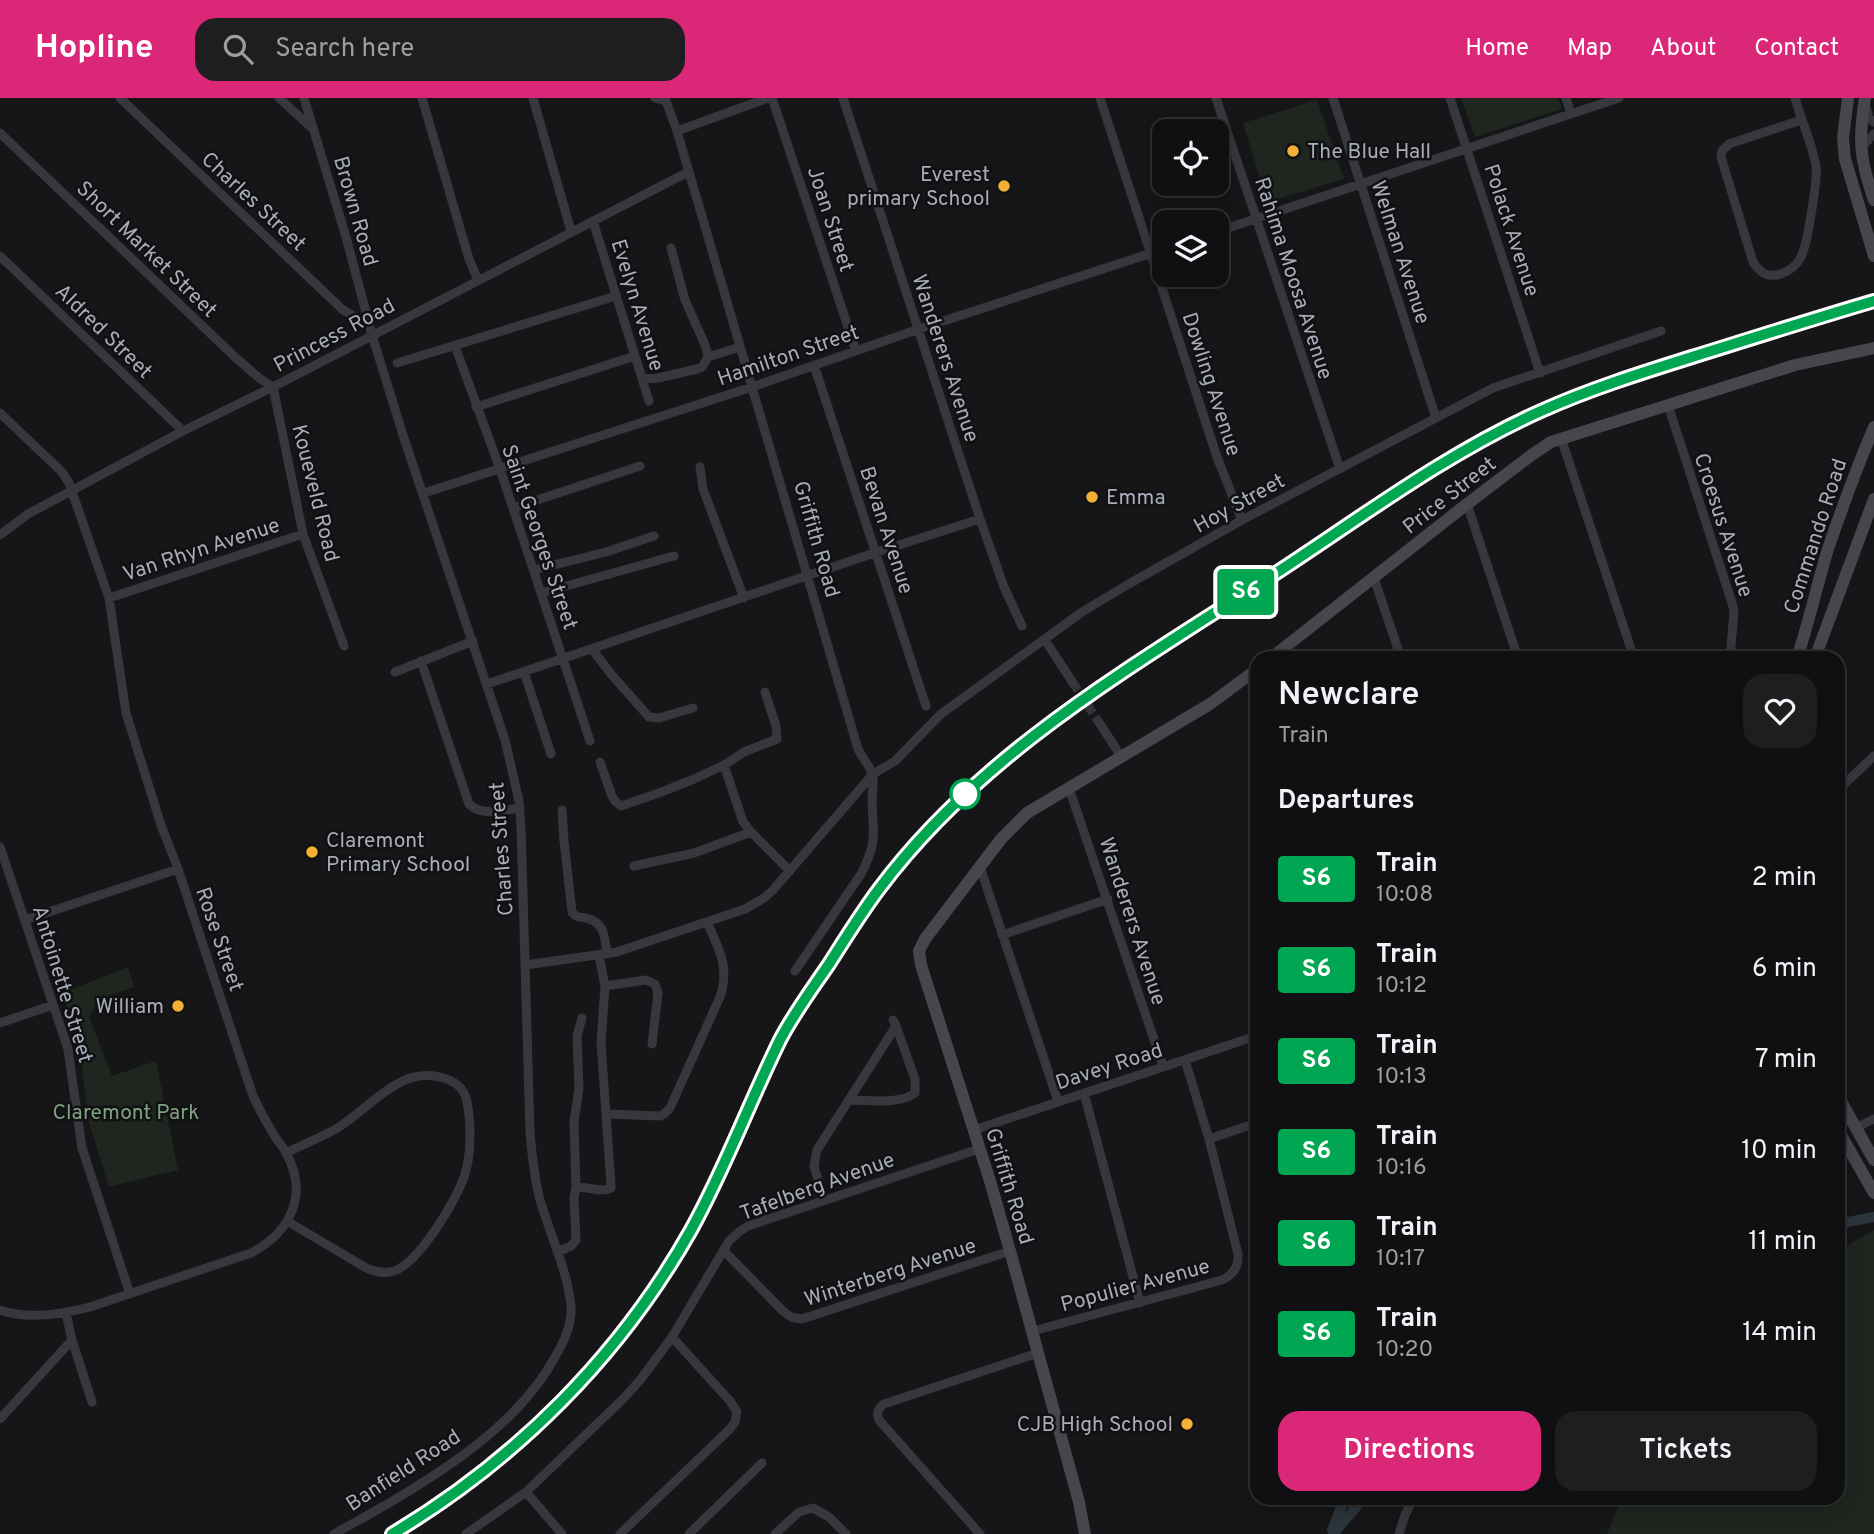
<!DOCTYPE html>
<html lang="en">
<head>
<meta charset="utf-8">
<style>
  :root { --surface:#101012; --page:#1e1e20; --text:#f1f3f6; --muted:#9c9d9f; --line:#303032; --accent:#db2777 }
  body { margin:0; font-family:Overpass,sans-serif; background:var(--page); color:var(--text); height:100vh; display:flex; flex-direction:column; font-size:26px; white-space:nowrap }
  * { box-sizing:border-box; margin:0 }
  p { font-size:23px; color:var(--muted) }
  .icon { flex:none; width:38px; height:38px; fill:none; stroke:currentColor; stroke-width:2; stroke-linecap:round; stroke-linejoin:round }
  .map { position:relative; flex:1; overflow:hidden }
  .sheet { position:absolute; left:1250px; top:553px; width:595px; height:854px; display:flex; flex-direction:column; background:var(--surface); border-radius:21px; box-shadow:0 4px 18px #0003,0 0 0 2px var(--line) }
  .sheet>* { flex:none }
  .badge { padding:0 14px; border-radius:5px; font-size:24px; line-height:46px }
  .buttons { position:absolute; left:1152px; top:21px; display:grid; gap:14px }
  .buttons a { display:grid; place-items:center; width:77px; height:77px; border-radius:14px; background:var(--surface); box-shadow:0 4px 18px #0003,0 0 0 2px var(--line); font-size:35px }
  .map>.badge { position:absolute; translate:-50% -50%; box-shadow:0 0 0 4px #fff }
  h2 { padding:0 28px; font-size:26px; line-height:63px }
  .round { display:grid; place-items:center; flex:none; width:74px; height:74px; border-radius:21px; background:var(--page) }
  .summary { display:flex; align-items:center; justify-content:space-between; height:119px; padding:0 28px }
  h1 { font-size:33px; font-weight:600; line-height:52px }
  .cta { display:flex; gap:14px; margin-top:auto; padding:14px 28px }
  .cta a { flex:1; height:80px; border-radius:21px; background:var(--accent); color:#fff; font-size:28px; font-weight:600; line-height:80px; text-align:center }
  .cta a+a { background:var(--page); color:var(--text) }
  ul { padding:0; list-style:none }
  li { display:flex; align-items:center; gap:21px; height:91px; padding:0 28px }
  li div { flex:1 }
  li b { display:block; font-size:26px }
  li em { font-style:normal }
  li .badge { min-width:77px; font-weight:700; text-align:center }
  header { display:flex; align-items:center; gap:42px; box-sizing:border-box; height:98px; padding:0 35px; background:var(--accent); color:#fff }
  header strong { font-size:33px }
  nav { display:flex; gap:38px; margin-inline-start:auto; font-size:24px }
  .search { width:490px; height:63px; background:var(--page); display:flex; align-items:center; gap:18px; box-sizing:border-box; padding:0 24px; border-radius:21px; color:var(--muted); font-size:26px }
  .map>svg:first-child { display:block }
</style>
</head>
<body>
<header>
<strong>Hopline</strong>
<div class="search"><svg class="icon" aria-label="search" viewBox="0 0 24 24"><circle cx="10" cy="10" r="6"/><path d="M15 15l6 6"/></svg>Search here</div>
<nav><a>Home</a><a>Map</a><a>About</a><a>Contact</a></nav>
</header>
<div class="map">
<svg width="1874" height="1436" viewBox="0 0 1874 1436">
  <rect width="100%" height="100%" fill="#161618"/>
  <path fill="#1e261f" d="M 1461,0 L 1558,0 L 1562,11 L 1475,39 Z
    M 1317,2 L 1344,81 L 1267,104 L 1243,25 Z
    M 128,869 L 134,889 L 99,902 L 89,919 L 112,978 L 156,963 L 178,1072 L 109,1089 L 88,1021 L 80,949 L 62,895 Z
    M 1874,1132 L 1874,1436 L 1607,1436 L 1622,1400 L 1838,1400 L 1838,1153 Z"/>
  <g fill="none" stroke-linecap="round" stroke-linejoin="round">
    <path stroke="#2c353c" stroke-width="10" d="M 1838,1126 L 1874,1119
      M 1332,1432 L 1345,1400
      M 1333,1436 L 1364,1400"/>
    <path stroke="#333438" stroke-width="9" stroke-dasharray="9 4.5" stroke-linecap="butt" d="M 1073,585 L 1100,626"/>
    <path stroke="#37383d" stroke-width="9" d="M 120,0 L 343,212 L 359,221 L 369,224
      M 279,0 L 314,32
      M 304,0 L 346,139 L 372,237 L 403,337 L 505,642 L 519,703 L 521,729 L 530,1034 C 532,1057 534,1080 540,1102 C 550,1136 568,1174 571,1209 C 572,1227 564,1244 555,1259 C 512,1339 411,1393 334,1436
      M 422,0 L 469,161 L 478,182
      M 533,0 L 571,133
      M 655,0 L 666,3
      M 772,0 L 856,253
      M 843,0 L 980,421 L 1004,489 L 1022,528
      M 1100,0 L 1217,359 L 1242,422
      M 1216,0 L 1340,371
      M 1333,0 L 1436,320
      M 1450,0 L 1540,275
      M 1566,0 L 1571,16
      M 1795,0 C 1801,22 1812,45 1816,68 C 1818,80 1807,148 1801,159 C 1797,167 1789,173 1781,176 C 1768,180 1760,175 1753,164 L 1721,59 L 1722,53 L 1729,46 L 1801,22
      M 666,3 L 677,33 L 858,651 C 862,659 868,666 872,675 C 875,682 872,694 872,702 C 873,736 878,743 861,776 L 795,873
      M 1866,9 L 1869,20 L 1874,24
      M 677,33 L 768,0
      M 0,35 L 236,260 L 259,280 L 273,289 L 303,436 L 344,548
      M 1861,50 L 1874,36
      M 593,123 L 649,303
      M 1216,134 L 1619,0
      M 0,158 L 183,333
      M 455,248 L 500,371 L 590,643
      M 708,259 L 740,249
      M 397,265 L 616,198
      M 814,267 L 926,608
      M 642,281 L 658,280 L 697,271 L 702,269 L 708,259 L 705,247 L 685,202 L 671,150
      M 1668,307 L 1732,505 L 1734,513 L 1730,560
      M 476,309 L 635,258
      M 0,315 L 62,374 L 69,385 L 109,500 L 126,615 L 161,727 L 178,771 L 253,998 C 259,1011 266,1024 274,1037 C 277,1043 283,1048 286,1055 C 309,1096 291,1134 251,1155 L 90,1209 C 61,1216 29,1222 0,1212
      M 1561,340 L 1634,560
      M 700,369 L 703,391 L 744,500
      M 424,395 L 752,289 L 919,231 L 1164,151
      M 1467,406 L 1518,560
      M 513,410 L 640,368
      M 0,437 L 28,416 L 183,333 L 273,289 L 688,74
      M 534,472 L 606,454 L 654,438
      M 1374,480 L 1401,560
      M 541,495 L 674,458
      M 109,500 L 303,436
      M 1045,542 L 1073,585
      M 592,551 L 611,576 L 649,619 L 659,620 L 693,610
      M 421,563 L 469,706 C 482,719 503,712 520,710
      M 395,574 L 473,543
      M 524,574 L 551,656
      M 487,586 L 877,454 L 980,421
      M 1100,626 L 1122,660
      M 600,664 L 612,698 L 615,703 L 621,708 L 659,695 L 694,681 L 724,667 L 744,654 L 777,641 L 776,628 L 765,594
      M 724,667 L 743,724 L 751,734 L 790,773
      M 1069,690 L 1163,968
      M 1838,692 L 1874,658
      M 562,712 L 564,743 L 572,814 C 577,820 579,819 586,820 C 605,824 605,841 607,856
      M 0,749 L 68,951 L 82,1050 L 130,1196
      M 634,768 L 694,755 L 751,734
      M 980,769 L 1058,1003
      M 25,822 L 178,771
      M 1002,837 L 1108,801
      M 525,867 L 617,854 L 745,811 L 764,800 L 773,792 L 873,676 L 895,663 L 941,616 L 1082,514 L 1127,487 L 1242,422 L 1493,290 L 1661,233
      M 605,888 L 646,882 L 655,886 L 658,895 L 652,946
      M 0,925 L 53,907
      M 1084,995 L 1140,1205
      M 849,1002 C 869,1002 899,1007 915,995 L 915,981 L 896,928
      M 607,1016 L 660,1018 L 664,1016 L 670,1010 L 720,899 C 730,869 719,851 707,824
      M 1855,1030 L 1874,1021
      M 974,1032 L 1256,938
      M 1209,1041 L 1256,1025
      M 286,1055 C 303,1046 323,1039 339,1029 C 361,1015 389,985 414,979 C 431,975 457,979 465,997 C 469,1007 469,1018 470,1029 C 470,1045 470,1060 465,1076 C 458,1100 419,1165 394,1173 C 385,1176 377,1174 368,1171 L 287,1123
      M 576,1090 L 574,1024 L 579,990 L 577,938 L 582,920
      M 824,1102 L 814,1068 L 817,1052 L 896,928 L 893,922
      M 723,1152 L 783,1213 L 791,1219 L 802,1221 L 1010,1153
      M 557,1154 L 571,1148 L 576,1142 L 574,1099 L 576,1090 C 587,1087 600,1096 611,1090 L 611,1087 L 601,945 L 605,888 L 599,858
      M 66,1215 L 72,1242 L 92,1304
      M 1033,1233 L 1222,1182 C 1233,1177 1239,1169 1238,1156 L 1209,1041 L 1185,962
      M 0,1321 L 72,1242
      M 526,1394 L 562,1436
      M 466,1436 L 526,1394 L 624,1300 L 641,1281 L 672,1239 L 729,1143 L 740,1133 L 748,1128 L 979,1051
      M 620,1436 L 730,1331 L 735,1324 L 737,1314 L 730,1303 L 672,1239
      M 689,1436 L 762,1365
      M 775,1436 L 799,1414 L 813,1410 L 829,1419 L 846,1436
      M 980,1436 L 879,1322 C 876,1316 878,1310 884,1306 L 1038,1255
      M 1399,1436 L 1405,1417 L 1414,1400"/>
    <path stroke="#45474d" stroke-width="12" d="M 1848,0 L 1843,40 L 1845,61 L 1874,158
      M 1865,0 C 1858,42 1860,62 1874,102
      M 1271,560 L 1467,406 L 1533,356 L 1551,344 L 1795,267 L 1874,250
      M 1797,560 C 1809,524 1817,487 1828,451 C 1842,410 1857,369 1874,329
      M 1815,560 L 1874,401
      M 1838,998 L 1874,1062
      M 1838,1032 L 1874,1095
      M 1085,1436 L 1079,1404 L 1010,1153 L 990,1083 L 921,867 L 919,853 L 925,841 L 1001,741 L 1027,715 L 1210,606 L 1256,572"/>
    <path stroke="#4a4c52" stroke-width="2.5" stroke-dasharray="9 7" stroke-linecap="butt" d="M 405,1436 C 533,1359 638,1244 708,1112 C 737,1056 759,996 787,939 C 804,904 825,869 848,837 C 897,764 954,701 1022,646 C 1058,616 1098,591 1137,566 C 1187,533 1237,500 1287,468 C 1370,413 1452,353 1543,312 C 1594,289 1648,273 1702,256 C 1760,238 1817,220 1874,203"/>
  </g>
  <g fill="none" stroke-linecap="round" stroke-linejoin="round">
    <defs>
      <path id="line" d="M 392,1436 C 516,1362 620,1258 691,1132 C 725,1071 749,1005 780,942 C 794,915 812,891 829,866 C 845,841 861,815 879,791 C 982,653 1135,567 1276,475 C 1363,418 1447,355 1541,313 C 1590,291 1641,275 1692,259 C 1753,240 1813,221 1874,203"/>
    </defs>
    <use href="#line" stroke="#fff" stroke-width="16"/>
    <use href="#line" stroke="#00a651" stroke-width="10"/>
  </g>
  <g fill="#f2b134" stroke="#111113" stroke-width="2.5">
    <circle cx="1293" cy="53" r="7"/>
    <circle cx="1004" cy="88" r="7"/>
    <circle cx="1092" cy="399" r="7"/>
    <circle cx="312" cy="754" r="7"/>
    <circle cx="178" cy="908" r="7"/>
    <circle cx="1187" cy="1326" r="7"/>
  </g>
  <circle fill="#fff" stroke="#00a651" stroke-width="3.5" cx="965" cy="696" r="14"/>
  <g text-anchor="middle" stroke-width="5" stroke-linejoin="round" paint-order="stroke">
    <g font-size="21" fill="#a8adb8" stroke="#111113" text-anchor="start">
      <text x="1307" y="60">The Blue Hall</text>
      <text x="990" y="83" text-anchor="end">Everest<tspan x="990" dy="24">primary School</tspan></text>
      <text x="1106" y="406">Emma</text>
      <text x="326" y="749">Claremont<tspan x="326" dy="24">Primary School</tspan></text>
      <text x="164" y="915" text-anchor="end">William</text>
      <text x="1173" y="1333" text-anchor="end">CJB High School</text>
    </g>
    <g font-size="21" fill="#a8adb8" stroke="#111113">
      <text transform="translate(254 103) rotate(43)" y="7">Charles Street</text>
      <text transform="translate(356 113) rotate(74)" y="7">Brown Road</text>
      <text transform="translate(831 121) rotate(72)" y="7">Joan Street</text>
      <text transform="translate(1512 132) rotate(72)" y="7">Polack Avenue</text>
      <text transform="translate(147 151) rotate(44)" y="7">Short Market Street</text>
      <text transform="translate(1401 154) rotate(72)" y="7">Welman Avenue</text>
      <text transform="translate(1294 180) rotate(72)" y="7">Rahima Moosa Avenue</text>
      <text transform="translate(638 207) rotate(73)" y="7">Evelyn Avenue</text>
      <text transform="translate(104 233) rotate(44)" y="7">Aldred Street</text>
      <text transform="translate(334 237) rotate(-28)" y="7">Princess Road</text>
      <text transform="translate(788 257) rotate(-19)" y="7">Hamilton Street</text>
      <text transform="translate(946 260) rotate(72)" y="7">Wanderers Avenue</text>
      <text transform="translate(1212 286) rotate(72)" y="7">Dowling Avenue</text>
      <text transform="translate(316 395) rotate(76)" y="7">Koueveld Road</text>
      <text transform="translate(1449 397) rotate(-38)" y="7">Price Street</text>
      <text transform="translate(1239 405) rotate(-29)" y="7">Hoy Street</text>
      <text transform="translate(1724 427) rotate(72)" y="7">Croesus Avenue</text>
      <text transform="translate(887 432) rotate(72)" y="7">Bevan Avenue</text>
      <text transform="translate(1815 438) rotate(-72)" y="7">Commando Road</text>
      <text transform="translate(540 439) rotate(71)" y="7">Saint Georges Street</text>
      <text transform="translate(817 441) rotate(74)" y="7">Griffith Road</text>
      <text transform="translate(201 451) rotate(-18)" y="7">Van Rhyn Avenue</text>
      <text transform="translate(501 751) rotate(-94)" y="7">Charles Street</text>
      <text transform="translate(1133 823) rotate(72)" y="7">Wanderers Avenue</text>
      <text transform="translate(220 841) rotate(71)" y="7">Rose Street</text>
      <text transform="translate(63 886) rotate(73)" y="7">Antoinette Street</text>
      <text transform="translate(1109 968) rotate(-18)" y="7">Davey Road</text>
      <text transform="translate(817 1088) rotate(-20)" y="7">Tafelberg Avenue</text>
      <text transform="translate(1010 1088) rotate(73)" y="7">Griffith Road</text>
      <text transform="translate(890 1174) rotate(-18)" y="7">Winterberg Avenue</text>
      <text transform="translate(1135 1187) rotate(-15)" y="7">Populier Avenue</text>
      <text transform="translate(403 1372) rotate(-33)" y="7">Banfield Road</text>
    </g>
    <g font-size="21" fill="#7fa381" stroke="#111113">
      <text x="126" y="1021">Claremont Park</text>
    </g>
  </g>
</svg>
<div class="buttons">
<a><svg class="icon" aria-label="locate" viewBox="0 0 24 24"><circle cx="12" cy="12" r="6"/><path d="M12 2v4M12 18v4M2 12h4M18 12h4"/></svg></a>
<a><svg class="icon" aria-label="layers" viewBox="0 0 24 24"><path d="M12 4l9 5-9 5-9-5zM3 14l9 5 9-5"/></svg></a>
</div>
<b class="badge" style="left:1246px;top:494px;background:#00a651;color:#fff">S6</b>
<section class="sheet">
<div class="summary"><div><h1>Newclare</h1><p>Train</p></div><a class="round"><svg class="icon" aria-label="heart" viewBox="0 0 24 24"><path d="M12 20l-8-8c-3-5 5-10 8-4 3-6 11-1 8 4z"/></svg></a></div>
<h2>Departures</h2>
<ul>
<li><span class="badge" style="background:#00a651;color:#fff">S6</span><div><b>Train</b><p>10:08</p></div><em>2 min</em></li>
<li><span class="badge" style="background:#00a651;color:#fff">S6</span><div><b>Train</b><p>10:12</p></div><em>6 min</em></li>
<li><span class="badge" style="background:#00a651;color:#fff">S6</span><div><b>Train</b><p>10:13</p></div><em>7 min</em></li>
<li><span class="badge" style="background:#00a651;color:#fff">S6</span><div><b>Train</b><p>10:16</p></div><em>10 min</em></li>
<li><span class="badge" style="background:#00a651;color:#fff">S6</span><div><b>Train</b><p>10:17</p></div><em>11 min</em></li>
<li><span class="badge" style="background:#00a651;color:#fff">S6</span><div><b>Train</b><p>10:20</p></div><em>14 min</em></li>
</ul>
<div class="cta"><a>Directions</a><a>Tickets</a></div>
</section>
</div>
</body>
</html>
